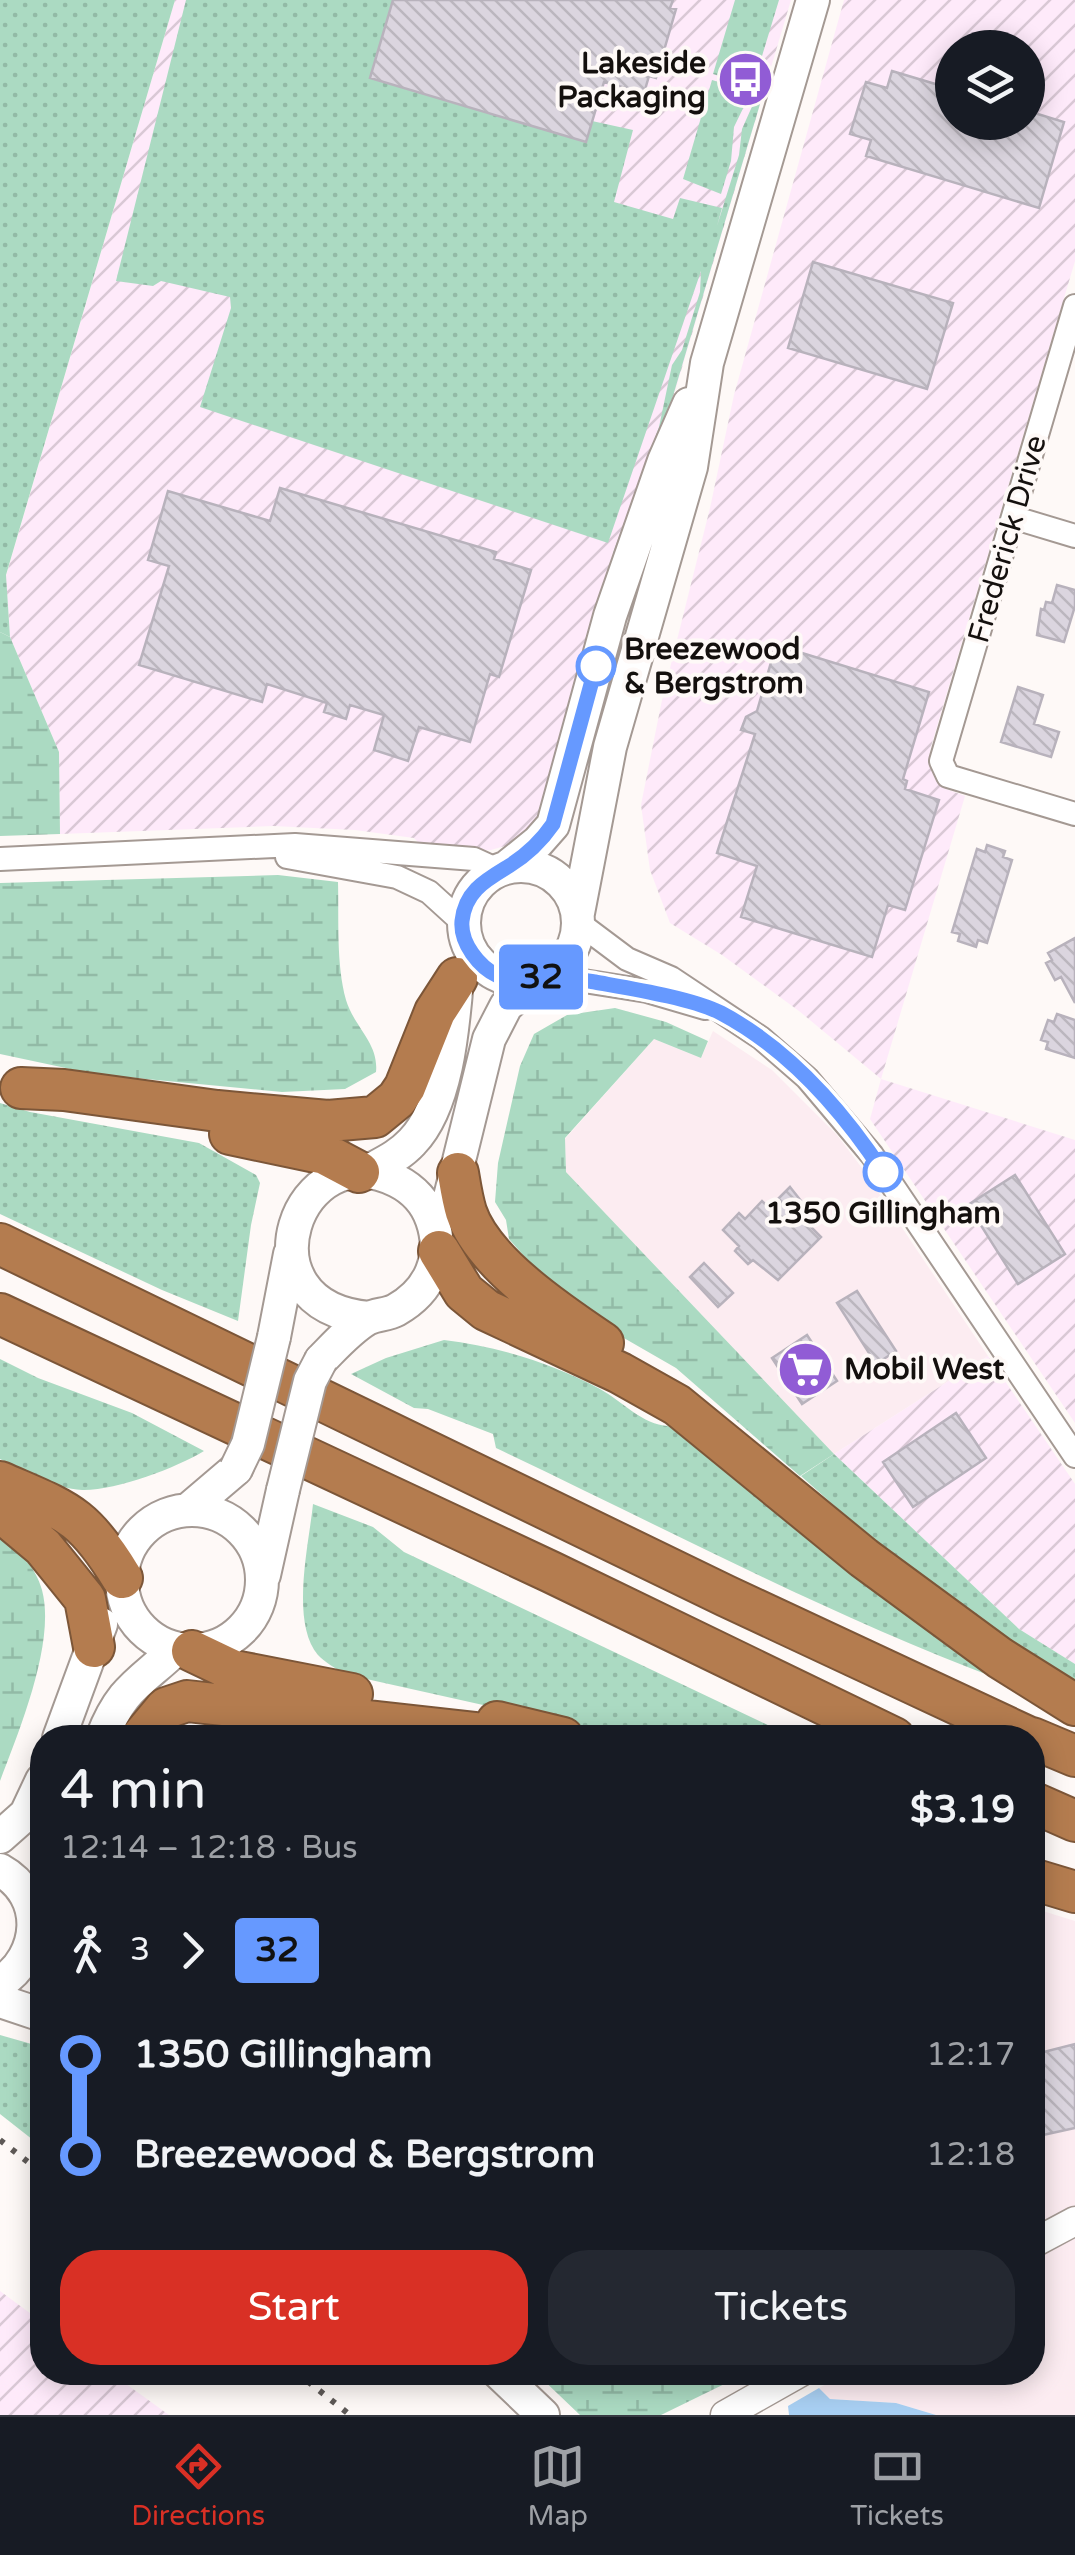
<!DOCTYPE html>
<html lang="en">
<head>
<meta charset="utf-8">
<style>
  :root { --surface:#171b24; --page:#242831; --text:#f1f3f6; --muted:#9ea1a6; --line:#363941; --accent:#d93025 }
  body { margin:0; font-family:"Varela Round",sans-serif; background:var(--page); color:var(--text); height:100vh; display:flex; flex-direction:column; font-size:38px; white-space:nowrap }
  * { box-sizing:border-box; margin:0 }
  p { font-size:32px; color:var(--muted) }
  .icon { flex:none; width:55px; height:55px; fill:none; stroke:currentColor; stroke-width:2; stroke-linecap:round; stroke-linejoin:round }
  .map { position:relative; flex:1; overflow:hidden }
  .side { position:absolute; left:30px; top:1725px; width:1015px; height:660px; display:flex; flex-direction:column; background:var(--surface); border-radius:40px; box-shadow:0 5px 25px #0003 }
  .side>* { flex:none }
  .badge { padding:0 20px; border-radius:8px; font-size:35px; line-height:65px }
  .fabs { position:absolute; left:935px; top:30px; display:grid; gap:20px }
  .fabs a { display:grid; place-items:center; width:110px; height:110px; border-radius:50%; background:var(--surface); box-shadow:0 5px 25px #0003; font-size:50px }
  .map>.badge { position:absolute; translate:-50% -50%; box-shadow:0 0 0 5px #fff }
  .legs { display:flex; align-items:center; gap:15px; height:110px; padding:0 30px; font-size:32px }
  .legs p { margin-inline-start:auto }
  .head { display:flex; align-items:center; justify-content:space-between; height:170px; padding:0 30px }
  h1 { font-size:55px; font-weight:600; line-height:75px }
  .button { display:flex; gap:20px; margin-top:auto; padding:20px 30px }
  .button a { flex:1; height:115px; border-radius:40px; background:var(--accent); color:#fff; font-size:40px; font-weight:600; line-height:115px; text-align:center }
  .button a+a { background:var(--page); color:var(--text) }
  ul { padding:0 30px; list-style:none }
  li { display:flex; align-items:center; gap:35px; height:100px; font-size:38px }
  li i { display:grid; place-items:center; width:15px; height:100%; margin:0 12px; background:currentColor }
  li i::after { content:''; width:25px; height:25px; margin:-12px; border:8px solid; border-radius:50%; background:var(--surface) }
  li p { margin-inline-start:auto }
  li:first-child i { background:linear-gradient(#0000 50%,currentColor 0) }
  li:last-child i { background:linear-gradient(currentColor 50%,#0000 0) }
  .tabs { display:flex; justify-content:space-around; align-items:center; height:140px; border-top:2px solid var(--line); background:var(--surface); font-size:28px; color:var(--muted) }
  .tabs a { display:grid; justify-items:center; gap:5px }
  .tabs .current { color:var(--accent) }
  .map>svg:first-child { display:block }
</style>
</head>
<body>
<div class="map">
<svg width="1075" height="2415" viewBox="0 0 1075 2415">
  <defs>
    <pattern id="industrial-furrows" width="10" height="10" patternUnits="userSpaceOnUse" patternTransform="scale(2.5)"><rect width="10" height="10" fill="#feeafa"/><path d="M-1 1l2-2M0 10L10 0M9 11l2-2" fill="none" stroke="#d9c8d5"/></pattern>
    <pattern id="grass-dots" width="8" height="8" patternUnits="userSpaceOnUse" patternTransform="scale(2.5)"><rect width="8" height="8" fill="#abdac2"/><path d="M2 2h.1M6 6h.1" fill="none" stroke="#92baa6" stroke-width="1.8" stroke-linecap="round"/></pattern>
    <pattern id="wetland-marsh" width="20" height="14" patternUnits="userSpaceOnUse" patternTransform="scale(2.5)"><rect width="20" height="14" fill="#abdac2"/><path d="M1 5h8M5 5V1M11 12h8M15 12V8" fill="none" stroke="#92baa6"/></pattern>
    <pattern id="building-back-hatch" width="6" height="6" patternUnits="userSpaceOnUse" patternTransform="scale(2.5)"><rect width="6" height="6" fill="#dbd5df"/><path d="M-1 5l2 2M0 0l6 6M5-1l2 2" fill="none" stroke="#bbb6be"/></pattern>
  </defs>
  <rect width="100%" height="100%" fill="#fef9f7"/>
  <path fill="#fcecf1" d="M 713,1031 L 772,1070 L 837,1135 L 862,1168 L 988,1356 L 834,1454 L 566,1172 L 565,1139 L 654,1039 L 701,1058 Z
    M 1033,1908 L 1075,1921 L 1075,2415 L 936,2415 L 896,2403 L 830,2399 L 819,2388 L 847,2373 L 1032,2372 Z"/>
  <path fill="url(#industrial-furrows)" fill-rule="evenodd" d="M 175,0 L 791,0 L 676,388 L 607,588 L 540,818 L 528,834 L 512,844 L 491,850 L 464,850 L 422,846 L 414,838 L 355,830 L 273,826 L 60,834 L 59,752 L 10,637 L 6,576 Z
    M 844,0 L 1075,0 L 1075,261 L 930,750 L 929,765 L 935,779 L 946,789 L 965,796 L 881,1079 L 1075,1140 L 1075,1423 L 870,1119 L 881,1079 L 799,1011 L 722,955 L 670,923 L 650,870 L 641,805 L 662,700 L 710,508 L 734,395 ZM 952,48 L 1028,48 L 1028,122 L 952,122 Z
    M 988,1356 L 1075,1484 L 1075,1664 L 1019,1629 L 834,1454 Z
    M 0,2291 L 42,2322 L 42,2372 L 111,2373 L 169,2415 L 0,2415 Z"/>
  <path fill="url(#grass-dots)" d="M 0,0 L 175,0 L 6,575 L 10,637 L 0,632 Z
    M 186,0 L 393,0 L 371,78 L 585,142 L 592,121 L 633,130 L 614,202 L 673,219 L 680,198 L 722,208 L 717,226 L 739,155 L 742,129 L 758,93 L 763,94 L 673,396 L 616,555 L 613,553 L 659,427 L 672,365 L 682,350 L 700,292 L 701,271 L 608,543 L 200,407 L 231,308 L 230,297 L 161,281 L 153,286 L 116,281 Z
    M 735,0 L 779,0 L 755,79 L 750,78 L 748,85 L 713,74 Z
    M 712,80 L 751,92 L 734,127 L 731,161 L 721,194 L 683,179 Z
    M 0,1103 L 30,1112 L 199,1143 L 256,1175 L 260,1183 L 251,1225 L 238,1321 L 162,1290 L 0,1214 Z
    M 444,1340 C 497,1346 554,1364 600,1389 C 622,1401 643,1425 668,1426 L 754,1488 L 1001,1680 C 828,1615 663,1527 496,1448 L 493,1434 L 428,1409 L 414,1408 L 351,1374 L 386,1358 Z
    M 0,1359 L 38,1378 L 132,1413 L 204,1451 C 176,1468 115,1491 82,1490 C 55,1489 24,1471 0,1459 Z
    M 834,1454 L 1019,1629 L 1075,1664 L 1075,1690 L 891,1556 L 801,1476 Z
    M 313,1504 L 373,1527 L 404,1552 L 793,1737 L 626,1737 L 344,1674 C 336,1668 324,1662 318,1655 C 290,1622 309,1544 313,1504 Z
    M 0,2035 L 42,2047 L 42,2147 L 0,2114 Z"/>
  <path fill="url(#wetland-marsh)" d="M 0,632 L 10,637 L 59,752 L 60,834 L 0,836 Z
    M 278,875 L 338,882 C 339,920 336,963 346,1000 C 354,1027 379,1043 376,1072 L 345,1089 L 282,1092 L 94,1074 L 0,1054 L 0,883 Z
    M 615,1008 L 666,1022 L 708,1041 L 701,1058 L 654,1039 L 565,1138 L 566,1172 L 834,1454 L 800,1476 L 676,1368 L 610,1330 L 548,1283 L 509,1239 L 506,1220 L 495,1202 L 498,1163 L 520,1066 L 534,1034 L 567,1015 Z
    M 0,1533 C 17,1548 36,1567 42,1590 C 56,1642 19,1731 0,1781 Z
    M 536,2373 L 747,2373 L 661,2415 L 580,2415 Z"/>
  <path fill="#a9d0f3" d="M 819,2388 L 830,2399 L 896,2403 L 936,2415 L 789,2415 L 788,2406 Z"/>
  <path fill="url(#building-back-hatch)" stroke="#b8b2bc" stroke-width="2.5" d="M 393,0 L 673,0 L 670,8 L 676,9 L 656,78 L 649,76 L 644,93 L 604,82 L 586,142 L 370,78 Z
    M 892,71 L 952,89 L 952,122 L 1028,122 L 1028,111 L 1064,122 L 1039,208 L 866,156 L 871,140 L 850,134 L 866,82 L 887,88 Z
    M 813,262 L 953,303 L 927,389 L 788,348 Z
    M 280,488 L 496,552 L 494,559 L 531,570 L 499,677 L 490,674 L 470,742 L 419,727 L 408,761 L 374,750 L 384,715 L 350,705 L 346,719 L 324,712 L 327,703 L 267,684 L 262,702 L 139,665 L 169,566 L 148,560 L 168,491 L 270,521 Z
    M 1057,585 L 1075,590 L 1075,606 L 1064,642 L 1037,635 L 1041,609 L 1044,610 L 1046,602 L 1052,603 Z
    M 776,645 L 929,692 L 903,779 L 907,781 L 905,789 L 939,800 L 905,910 L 888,905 L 872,957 L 741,917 L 757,866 L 717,853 L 755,734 L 741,730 L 746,717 L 757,711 Z
    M 1018,687 L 1043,695 L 1034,724 L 1059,732 L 1051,757 L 1001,742 Z
    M 987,845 L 1005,851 L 1003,857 L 1012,860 L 987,943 L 978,940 L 976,947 L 958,941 L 960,934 L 952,932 L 977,849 L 985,852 Z
    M 1075,938 L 1075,1003 L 1061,977 L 1055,980 L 1046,963 L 1052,960 L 1048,953 Z
    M 1057,1014 L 1075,1020 L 1075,1058 L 1046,1049 L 1048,1042 L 1041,1040 L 1048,1020 L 1054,1022 Z
    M 1015,1175 L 1065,1254 L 1018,1284 L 968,1205 Z
    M 790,1187 L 813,1216 L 806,1222 L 821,1237 L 778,1280 L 753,1260 L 748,1264 L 735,1251 L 739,1246 L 723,1230 L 739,1213 L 745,1219 L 762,1201 L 769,1208 Z
    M 704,1263 L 733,1293 L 718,1307 L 690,1277 Z
    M 857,1291 L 896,1351 L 876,1364 L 837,1303 Z
    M 807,1335 L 837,1381 L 802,1404 L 772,1358 Z
    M 956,1413 L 986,1458 L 913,1507 L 883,1462 Z
    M 1075,2044 L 1075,2128 L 1043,2135 L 1039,2116 L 1032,2118 L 1032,2055 Z"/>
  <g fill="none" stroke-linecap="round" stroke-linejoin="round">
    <defs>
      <path id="minor" d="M 1075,306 L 941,761 L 948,776 L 1075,814
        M 1015,518 L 1075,536
        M 287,857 L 397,877 L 429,892 L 462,922
        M 0,859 L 295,845 L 474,859 L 498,870
        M 579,923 L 627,959 L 671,978 L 761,1038 L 807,1078 L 872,1155 L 1075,1456
        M 546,975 L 647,991 L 705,1008"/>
      <path id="tertiary" d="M 1032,2244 L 1075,2221
        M 725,2415 L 801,2372"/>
      <path id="secondary" d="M464 923a57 57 0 1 1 114 0a57 57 0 1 1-114 0Z
        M 507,867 L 538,842 L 553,825 L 610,616 L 664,461 L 689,404
        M 578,913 L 610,747 L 691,467 L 707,363 L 813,0
        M 367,1172 C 383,1163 399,1156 412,1142 C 447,1106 453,1028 457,980
        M 450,1197 L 489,1039 L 506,1006 L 535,980
        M 274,1337 L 290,1254
        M 321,1360 C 335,1346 350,1329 367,1319 C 376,1314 387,1315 396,1310 C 430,1291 445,1257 432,1220 C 426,1203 413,1189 397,1181 C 298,1129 234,1306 369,1318
        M 189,1509 L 236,1469
        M122 1580a70 70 0 1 1 140 0a70 70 0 1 1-140 0Z
        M 264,1575 L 283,1490
        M 59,1738 L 101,1624
        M 102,1738 C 121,1688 140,1683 176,1649
        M 0,1837 L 26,1814 L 42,1780
        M 0,1870 C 47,1896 42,1956 0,1983
        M 0,2001 L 42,2015
        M 498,2372 L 543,2415"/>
      <path id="motorway" d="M 21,1088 L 64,1090 L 217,1111 L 328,1121 L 375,1117 L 397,1099 L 405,1087 L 435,1012 L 457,978
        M 230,1134 L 325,1154 L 359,1172
        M 458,1173 C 460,1185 462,1199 466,1212 C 483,1263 560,1314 603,1343
        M 0,1244 L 726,1596 L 1030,1738
        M 439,1251 L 464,1292 L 486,1310 L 620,1373 L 677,1405 L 864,1558 L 1000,1658 L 1075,1705
        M 0,1314 L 551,1572 L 894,1738
        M 0,1482 C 66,1511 83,1513 122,1578
        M 0,1511 L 43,1547 L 85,1599 L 94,1647
        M 192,1651 L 234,1671 L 352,1694
        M 497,1722 L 563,1738
        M 141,1738 L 166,1708 L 187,1701 L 520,1738
        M 1032,1738 L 1075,1756
        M 1032,1802 L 1075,1821
        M 1032,1879 L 1075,1892"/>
    </defs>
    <use href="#minor" stroke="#a49993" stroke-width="26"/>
    <use href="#tertiary" stroke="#a49993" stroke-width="31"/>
    <use href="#secondary" stroke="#a49993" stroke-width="36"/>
    <use href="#motorway" stroke="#7c5638" stroke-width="44"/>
    <use href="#minor" stroke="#fff" stroke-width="22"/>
    <use href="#tertiary" stroke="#fff" stroke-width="28"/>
    <use href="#secondary" stroke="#fff" stroke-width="32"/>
    <use href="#motorway" stroke="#b47c4f" stroke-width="40"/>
    <path stroke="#5e5957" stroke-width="6" stroke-dasharray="5 10" stroke-linecap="butt" d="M 0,2140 L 42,2173
      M 296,2372 L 350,2415"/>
    <defs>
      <path id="secondary-bridge" d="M 236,1469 L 248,1444 L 274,1337
        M 283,1490 L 310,1381 L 321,1360"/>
    </defs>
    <use href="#secondary-bridge" stroke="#a49993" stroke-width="36" stroke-linecap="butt"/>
    <use href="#secondary-bridge" stroke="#fff" stroke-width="32"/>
  </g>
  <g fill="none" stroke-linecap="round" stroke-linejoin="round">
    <defs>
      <path id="line-1" d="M 596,666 L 553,824 C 542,840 525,856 509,866 C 486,880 465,891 462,921 C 460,943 479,967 498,976 C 522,986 530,976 550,975 C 564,975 580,980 595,982 C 628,988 692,998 721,1013 C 787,1048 842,1110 883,1172"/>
    </defs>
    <use href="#line-1" stroke="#fff" stroke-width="22"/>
    <use href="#line-1" stroke="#69f" stroke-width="15"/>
  </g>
  <defs>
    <symbol id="bus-disc" viewBox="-11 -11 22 22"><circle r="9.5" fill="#915cd5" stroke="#fef9f7"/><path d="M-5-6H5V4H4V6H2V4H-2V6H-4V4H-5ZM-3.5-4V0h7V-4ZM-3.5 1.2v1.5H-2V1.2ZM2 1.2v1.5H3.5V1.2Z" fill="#fff"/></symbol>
    <symbol id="supermarket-disc" viewBox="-11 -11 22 22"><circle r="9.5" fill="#915cd5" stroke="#fef9f7"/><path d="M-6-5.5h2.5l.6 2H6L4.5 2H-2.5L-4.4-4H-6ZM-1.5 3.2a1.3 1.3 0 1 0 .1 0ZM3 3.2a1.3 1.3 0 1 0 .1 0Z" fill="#fff"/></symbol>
  </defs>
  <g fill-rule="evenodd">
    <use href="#bus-disc" x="714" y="48" width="63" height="63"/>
    <use href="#supermarket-disc" x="774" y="1338" width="63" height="63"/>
  </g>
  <g fill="#fff" stroke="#69f" stroke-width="5">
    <circle cx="596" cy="666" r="18"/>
    <circle cx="883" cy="1172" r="18"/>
  </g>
  <g text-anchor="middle" stroke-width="8" stroke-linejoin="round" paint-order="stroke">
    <g font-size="30" font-weight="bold" fill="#14100e" stroke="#fef9f7" text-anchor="end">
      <text x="706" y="73">Lakeside<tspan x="706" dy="34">Packaging</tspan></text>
      <text x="844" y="1379" text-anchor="start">Mobil West</text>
    </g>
    <g font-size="30" fill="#14100e" stroke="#fef9f7">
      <text transform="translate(1007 539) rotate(-74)" y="10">Frederick Drive</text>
    </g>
    <g font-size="30" font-weight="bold" fill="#14100e" stroke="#fef9f7" text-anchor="start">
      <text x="624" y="659">Breezewood<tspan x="624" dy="34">&amp; Bergstrom</tspan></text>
      <text x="883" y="1223" text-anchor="middle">1350 Gillingham</text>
    </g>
  </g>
</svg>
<div class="fabs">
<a><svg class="icon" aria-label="layers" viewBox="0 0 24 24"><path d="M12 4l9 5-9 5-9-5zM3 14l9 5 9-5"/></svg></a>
</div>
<b class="badge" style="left:541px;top:977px;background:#69f;color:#111">32</b>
<section class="side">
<div class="head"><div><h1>4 min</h1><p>12:14 – 12:18 · Bus</p></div><b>$3.19</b></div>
<div class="legs"><svg class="icon" aria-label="walk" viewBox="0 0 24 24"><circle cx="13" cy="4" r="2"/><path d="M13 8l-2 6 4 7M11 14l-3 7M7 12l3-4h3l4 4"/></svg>3<svg class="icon" aria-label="forward" viewBox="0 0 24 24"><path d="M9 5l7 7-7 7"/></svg><b class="badge" style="background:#69f;color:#111">32</b></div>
<ul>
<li><i style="color:#69f"></i><b>1350 Gillingham</b><p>12:17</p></li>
<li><i style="color:#69f"></i><b>Breezewood &amp; Bergstrom</b><p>12:18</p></li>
</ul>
<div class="button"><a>Start</a><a>Tickets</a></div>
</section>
</div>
<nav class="tabs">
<a class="current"><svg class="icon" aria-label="directions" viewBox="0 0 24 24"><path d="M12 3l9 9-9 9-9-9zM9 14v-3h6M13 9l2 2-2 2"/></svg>Directions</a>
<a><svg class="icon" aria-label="map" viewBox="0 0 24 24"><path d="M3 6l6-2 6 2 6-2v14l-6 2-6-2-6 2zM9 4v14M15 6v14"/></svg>Map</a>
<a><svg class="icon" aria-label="tickets" viewBox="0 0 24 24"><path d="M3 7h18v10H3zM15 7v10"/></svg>Tickets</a>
</nav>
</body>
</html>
